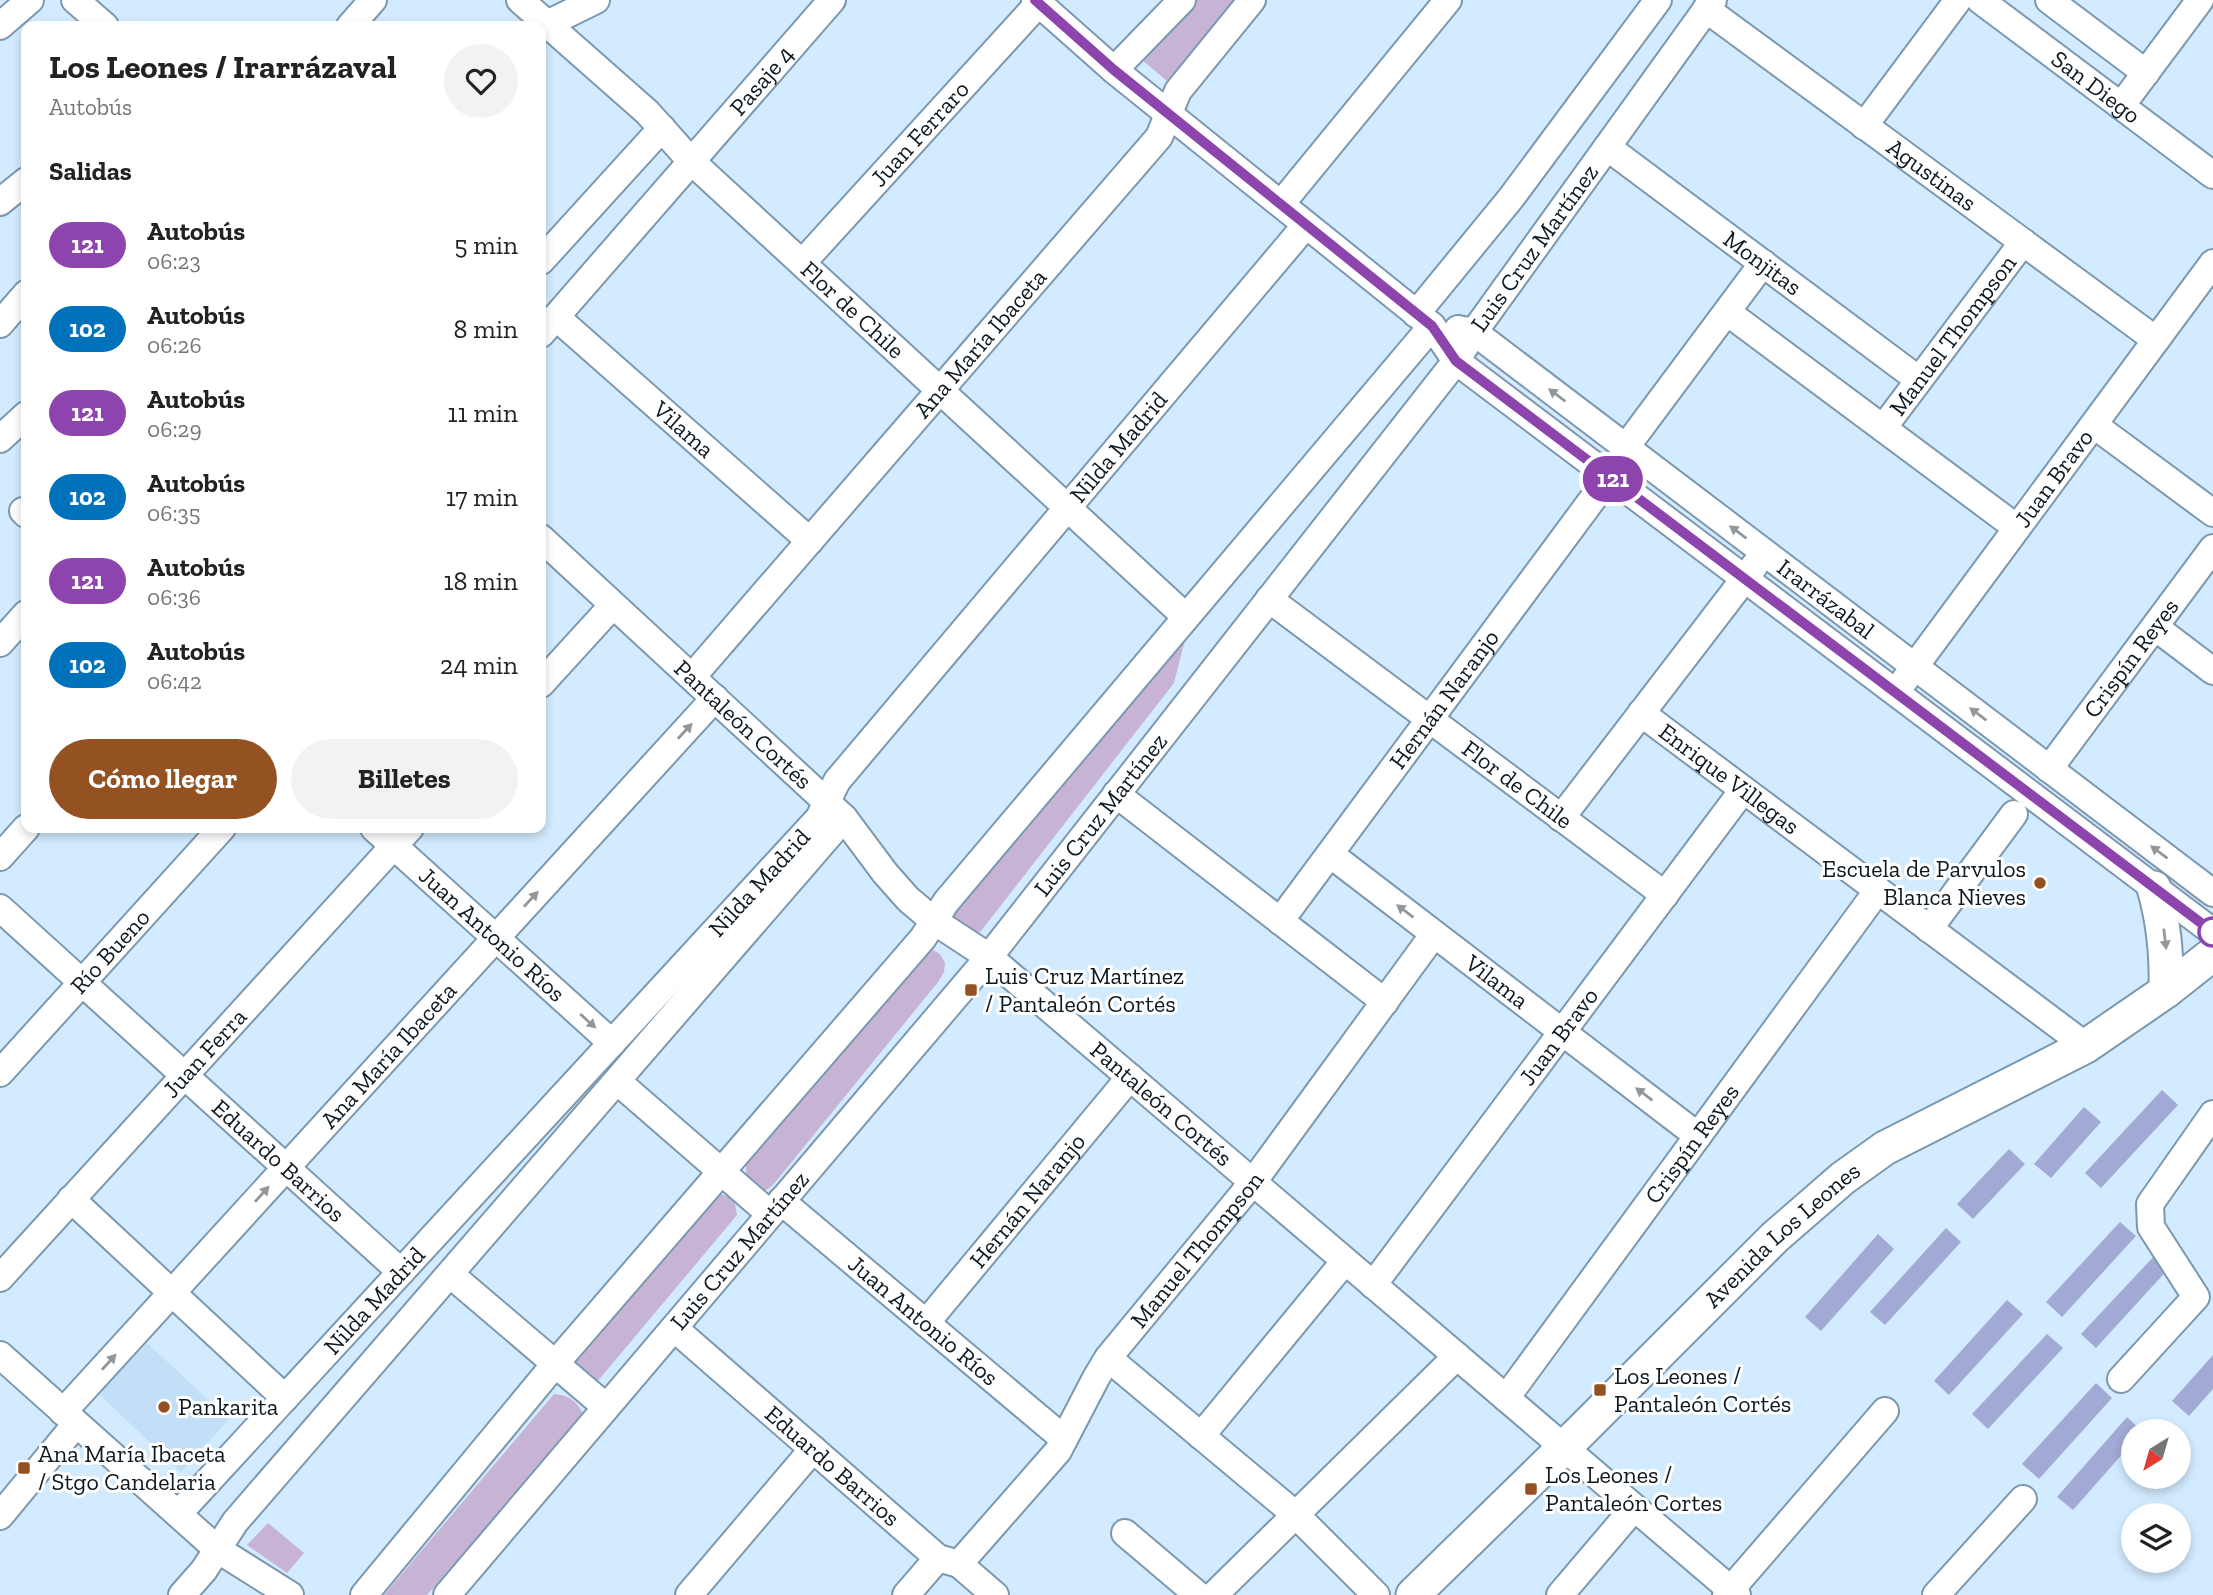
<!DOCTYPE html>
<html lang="es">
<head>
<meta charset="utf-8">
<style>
  :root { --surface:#fff; --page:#f2f2f2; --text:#222; --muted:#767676; --accent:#945121 }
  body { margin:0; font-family:"Zilla Slab",serif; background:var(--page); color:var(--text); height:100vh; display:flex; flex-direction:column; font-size:26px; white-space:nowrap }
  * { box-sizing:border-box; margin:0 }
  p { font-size:23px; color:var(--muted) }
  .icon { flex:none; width:38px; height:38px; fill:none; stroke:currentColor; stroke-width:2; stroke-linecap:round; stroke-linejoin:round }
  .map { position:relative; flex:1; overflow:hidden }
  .details { position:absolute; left:21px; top:21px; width:525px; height:812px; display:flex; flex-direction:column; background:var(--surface); border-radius:14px; box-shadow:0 4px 10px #0003 }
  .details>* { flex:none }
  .badge { padding:0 14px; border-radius:23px; font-size:24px; line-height:46px }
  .needle { width:46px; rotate:217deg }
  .fabs { position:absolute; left:2121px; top:1419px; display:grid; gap:14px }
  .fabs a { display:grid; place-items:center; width:70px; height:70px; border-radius:50%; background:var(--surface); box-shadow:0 4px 10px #0003; font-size:35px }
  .map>.badge { position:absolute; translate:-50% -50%; box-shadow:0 0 0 4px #fff }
  h2 { padding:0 28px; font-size:26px; line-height:63px }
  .round { display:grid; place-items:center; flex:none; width:74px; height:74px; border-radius:37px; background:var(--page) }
  .headline { display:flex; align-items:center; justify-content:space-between; height:119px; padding:0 28px }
  h1 { font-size:33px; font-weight:800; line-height:52px }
  .cta { display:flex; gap:14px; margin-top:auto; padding:14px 28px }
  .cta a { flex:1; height:80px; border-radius:42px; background:var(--accent); color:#fff; font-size:28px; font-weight:800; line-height:80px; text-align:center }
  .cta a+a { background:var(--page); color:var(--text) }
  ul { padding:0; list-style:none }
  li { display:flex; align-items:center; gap:21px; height:84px; padding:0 28px }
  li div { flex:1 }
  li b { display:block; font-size:26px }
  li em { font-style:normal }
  li .badge { min-width:77px; font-weight:700; text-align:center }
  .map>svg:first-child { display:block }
</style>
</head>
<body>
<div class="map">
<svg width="2213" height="1595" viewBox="0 0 2213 1595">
  <rect width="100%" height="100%" fill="#d3ebff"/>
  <path fill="#c2dff7" d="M 147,1343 L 229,1419 L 181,1472 L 99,1394 Z"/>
  <path fill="#c7b4d5" d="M 1197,0 L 1238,0 L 1167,81 L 1141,59 Z
    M 1185,640 L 1174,683 L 981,931 L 970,935 L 950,926 L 952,914 Z
    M 929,948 L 940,954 L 945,963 L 944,972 L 938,982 L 773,1185 L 765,1191 L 758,1189 L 746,1177 L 746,1164 Z
    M 720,1194 L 734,1198 L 737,1215 L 597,1382 L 588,1386 L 570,1368 Z
    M 554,1394 C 570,1395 578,1402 584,1416 L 427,1595 L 384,1595 Z
    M 268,1523 L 304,1553 L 287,1573 L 247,1545 Z"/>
  <path fill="#a1a9d4" d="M 2162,1090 L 2178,1105 L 2101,1188 L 2085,1173 Z
    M 2084,1107 L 2101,1122 L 2051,1178 L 2034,1164 Z
    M 2009,1149 L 2025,1164 L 1973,1219 L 1957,1204 Z
    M 2120,1222 L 2136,1236 L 2062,1317 L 2046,1302 Z
    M 1946,1228 L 1961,1242 L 1885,1325 L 1870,1312 Z
    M 1878,1234 L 1894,1249 L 1821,1331 L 1805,1317 Z
    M 2157,1253 L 2171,1266 L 2096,1348 L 2081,1334 Z
    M 2007,1300 L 2023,1314 L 1949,1395 L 1934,1381 Z
    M 2047,1334 L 2063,1348 L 1988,1429 L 1972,1414 Z
    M 2213,1355 L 2213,1389 L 2189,1416 L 2172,1401 Z
    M 2096,1383 L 2112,1398 L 2039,1479 L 2022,1464 Z
    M 2127,1417 L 2143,1432 L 2133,1432 L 2133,1442 L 2073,1510 L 2057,1497 Z"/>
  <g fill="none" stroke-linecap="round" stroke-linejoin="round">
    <defs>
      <g id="minor">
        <path d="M 75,0 L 105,26"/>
        <path id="s1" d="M 520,0 L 647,112 L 691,161 L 1186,617"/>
        <path d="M 1035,0 L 1114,70 L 1432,326 L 1456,361 L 2213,932"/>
        <path id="s2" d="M 1980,0 L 2213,175"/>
        <path d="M 2049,0 L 2146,73"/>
        <path id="s3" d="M 1706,9 L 2156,340"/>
        <path d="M 0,26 L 30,0"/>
        <path d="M 350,26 L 373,0"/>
        <path d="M 541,27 L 596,0"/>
        <path d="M 1114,70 L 1182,0"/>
        <path d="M 2121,106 L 2200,0"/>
        <path d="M 1864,126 L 1958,0"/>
        <path id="s4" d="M 1607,147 L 1919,380"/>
        <path d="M 0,202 L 26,181"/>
        <path d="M 1281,204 L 1448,0"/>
        <path d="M 541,261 L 662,128"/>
        <path id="s5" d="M 802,263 L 1039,3"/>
        <path d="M 1727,312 L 2017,528"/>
        <path d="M 1416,314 L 1511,198 L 1658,0"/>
        <path id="s6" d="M 556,317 L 810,541"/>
        <path d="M 0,324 L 26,294"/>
        <path id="s7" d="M 1458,329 L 1474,332 L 2213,893"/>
        <path id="s8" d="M 541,334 L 832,0"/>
        <path d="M 2094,425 L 2213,513"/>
        <path id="s9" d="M 1883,428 L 2023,242"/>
        <path d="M 0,439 L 26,415"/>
        <path d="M 1626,447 L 1763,263"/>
        <path d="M 23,511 L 26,514"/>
        <path id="s10" d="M 541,538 L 844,818 L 885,873 L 908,899 L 934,921 L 989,957 L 1737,1595"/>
        <path id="s11" d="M 1269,599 L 1665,895"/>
        <path d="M 2155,627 L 2213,671"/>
        <path d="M 0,643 L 26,614"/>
        <path id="s12" d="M 692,677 L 1159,137 L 1178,91 L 1252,0"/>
        <path id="s13" d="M 1904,681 L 2213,263"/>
        <path d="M 541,684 L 613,605"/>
        <path id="s14" d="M 1641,713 L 2086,1046"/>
        <path id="s15" d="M 2049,769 L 2213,548"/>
        <path d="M 1116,794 L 1385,1002"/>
        <path d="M 1561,818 L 1755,565"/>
        <path id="s16" d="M 374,828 L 612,1043"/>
        <path id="s17" d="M 1330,854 L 1698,1136"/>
        <path d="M 0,857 L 26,828"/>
        <path id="s18" d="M 0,908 L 401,1272"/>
        <path id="s19" d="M 1280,921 L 1609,477"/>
        <path d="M 1929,929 L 2014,814"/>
        <path id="s20" d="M 0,1073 L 222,828"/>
        <path d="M 617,1081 L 770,1214"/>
        <path d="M 71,1199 L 285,1398"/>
        <path id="s21" d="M 781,1201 L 1064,1439"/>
        <path d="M 450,1274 L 606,1407"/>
        <path id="s22" d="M 0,1278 L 410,828"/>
        <path id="s23" d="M 1373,1285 L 1743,790"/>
        <path id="s24" d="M 926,1323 L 1130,1077"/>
        <path id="s25" d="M 674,1328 L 938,1558 L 959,1564 L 995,1595"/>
        <path d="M 0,1355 L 217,1549 L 290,1595"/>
        <path d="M 1108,1358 L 1296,1515 L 1376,1595"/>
        <path d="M 2121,1379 L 2196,1297 L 2151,1227 L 2150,1204 L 2213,1114"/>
        <path id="s26" d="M 1506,1398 L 1878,890"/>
        <path id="s27" d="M 63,1412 L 715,698"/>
        <path d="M 1201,1436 L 1345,1261"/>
        <path id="s28" d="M 178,1514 L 819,818 L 837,781 L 1306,225"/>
        <path d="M 0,1516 L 76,1424"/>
        <path d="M 1125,1533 L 1198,1595"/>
        <path id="s29" d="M 959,1564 L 1058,1451 L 1096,1378 L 1108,1358 L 1253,1182 L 1434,934"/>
        <path d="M 182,1595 L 204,1570 L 235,1522 L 844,818"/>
        <path d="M 364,1595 L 555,1364 L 923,938 L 946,902 L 1432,326"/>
        <path id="s30" d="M 447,1595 L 989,957 L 1456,361 L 1474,332 L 1713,0"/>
        <path d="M 689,1595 L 813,1449"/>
        <path d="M 906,1595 L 938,1558"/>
        <path d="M 1214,1595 L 1457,1356"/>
        <path d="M 1560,1595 L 1634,1508"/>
        <path d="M 1726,1595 L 1885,1411"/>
        <path d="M 1936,1595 L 2023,1499"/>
      </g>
      <g id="major">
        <path d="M 2154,888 C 2164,922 2167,955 2166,991"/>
        <path id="s31" d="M 1413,1595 L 1581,1431 L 1775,1237 L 1843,1178 L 1885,1148 L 2086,1046 L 2166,991 L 2213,954"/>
      </g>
    </defs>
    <use href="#minor" stroke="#7c98af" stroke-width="30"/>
    <use href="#major" stroke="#7c98af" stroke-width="37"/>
    <use href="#minor" stroke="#fff" stroke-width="26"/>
    <use href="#major" stroke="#fff" stroke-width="33"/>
  </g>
  <defs><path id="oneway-solid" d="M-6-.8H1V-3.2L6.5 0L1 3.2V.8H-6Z" transform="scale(1.75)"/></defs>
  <g fill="#92979b">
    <use href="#oneway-solid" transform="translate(1557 395) rotate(-143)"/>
    <use href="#oneway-solid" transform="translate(1738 532) rotate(-143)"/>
    <use href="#oneway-solid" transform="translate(1978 714) rotate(-143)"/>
    <use href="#oneway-solid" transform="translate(685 731) rotate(-47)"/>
    <use href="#oneway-solid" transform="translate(2159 852) rotate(-143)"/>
    <use href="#oneway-solid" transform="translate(531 899) rotate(-47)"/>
    <use href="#oneway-solid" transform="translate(1405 911) rotate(-143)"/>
    <use href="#oneway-solid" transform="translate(2165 939) rotate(83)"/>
    <use href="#oneway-solid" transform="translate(588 1021) rotate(42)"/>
    <use href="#oneway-solid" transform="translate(1644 1094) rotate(-143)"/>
    <use href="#oneway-solid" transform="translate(262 1194) rotate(-48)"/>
    <use href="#oneway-solid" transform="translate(109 1362) rotate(-48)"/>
  </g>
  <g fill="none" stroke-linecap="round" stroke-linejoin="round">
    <defs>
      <path id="line" d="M 1035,0 L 1114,70 L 1432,326 L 1456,361 L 2213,932"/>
    </defs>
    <use href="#line" stroke="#fff" stroke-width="16"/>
    <use href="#line" stroke="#8e44ad" stroke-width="10"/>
  </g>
  <g fill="#945121" stroke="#fff" stroke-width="2.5">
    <circle cx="2040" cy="883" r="7"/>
    <rect x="964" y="983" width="14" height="14" rx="3.5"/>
    <rect x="1593" y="1383" width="14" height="14" rx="3.5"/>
    <circle cx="164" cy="1407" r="7"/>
    <rect x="17" y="1461" width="14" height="14" rx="3.5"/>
    <rect x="1524" y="1482" width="14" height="14" rx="3.5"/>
  </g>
  <circle fill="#fff" stroke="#8e44ad" stroke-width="3.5" cx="2213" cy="932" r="14"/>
  <g text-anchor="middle" stroke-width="6" stroke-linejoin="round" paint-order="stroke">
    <g font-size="24" fill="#0d1820" stroke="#fff">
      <text dy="8" stroke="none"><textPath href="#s8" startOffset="336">Pasaje 4</textPath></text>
      <text dy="8" stroke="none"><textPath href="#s2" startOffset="145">San Diego</textPath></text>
      <text dy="8" stroke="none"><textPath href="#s5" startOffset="175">Juan Ferraro</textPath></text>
      <text dy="8" stroke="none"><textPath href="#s3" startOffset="280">Agustinas</textPath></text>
      <text dy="8" stroke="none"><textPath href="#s30" startOffset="1732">Luis Cruz Martínez</textPath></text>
      <text dy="8" stroke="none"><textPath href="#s4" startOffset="194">Monjitas</textPath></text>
      <text dy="8" stroke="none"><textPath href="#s1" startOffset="455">Flor de Chile</textPath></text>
      <text dy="8" stroke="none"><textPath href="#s9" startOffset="116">Manuel Thompson</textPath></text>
      <text dy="8" stroke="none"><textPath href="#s12" startOffset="441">Ana María Ibaceta</textPath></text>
      <text dy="8" stroke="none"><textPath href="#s6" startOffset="170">Vilama</textPath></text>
      <text dy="8" stroke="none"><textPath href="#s28" startOffset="1424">Nilda Madrid</textPath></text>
      <text dy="8" stroke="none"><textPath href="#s13" startOffset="252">Juan Bravo</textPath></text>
      <text dy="8" stroke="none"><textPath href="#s7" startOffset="458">Irarrázabal</textPath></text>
      <text dy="8" stroke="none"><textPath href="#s15" startOffset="138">Crispín Reyes</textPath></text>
      <text dy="8" stroke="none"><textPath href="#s19" startOffset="276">Hernán Naranjo</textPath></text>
      <text dy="8" stroke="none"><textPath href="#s10" startOffset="275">Pantaleón Cortés</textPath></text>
      <text dy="8" stroke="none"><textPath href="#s14" startOffset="110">Enrique Villegas</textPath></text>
      <text dy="8" stroke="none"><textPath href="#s11" startOffset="310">Flor de Chile</textPath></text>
      <text dy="8" stroke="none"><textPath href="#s30" startOffset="1018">Luis Cruz Martínez</textPath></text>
      <text dy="8" stroke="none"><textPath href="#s28" startOffset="858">Nilda Madrid</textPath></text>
      <text dy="8" stroke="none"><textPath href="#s16" startOffset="159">Juan Antonio Ríos</textPath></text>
      <text dy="8" stroke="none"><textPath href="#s20" startOffset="164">Río Bueno</textPath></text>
      <text dy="8" stroke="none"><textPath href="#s17" startOffset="210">Vilama</textPath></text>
      <text dy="8" stroke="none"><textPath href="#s23" startOffset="310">Juan Bravo</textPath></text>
      <text dy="8" stroke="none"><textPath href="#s22" startOffset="304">Juan Ferra</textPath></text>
      <text dy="8" stroke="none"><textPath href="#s27" startOffset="483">Ana María Ibaceta</textPath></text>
      <text dy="8" stroke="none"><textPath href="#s10" startOffset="842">Pantaleón Cortés</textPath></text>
      <text dy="8" stroke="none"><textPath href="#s26" startOffset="315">Crispín Reyes</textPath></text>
      <text dy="8" stroke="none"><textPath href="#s18" startOffset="376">Eduardo Barrios</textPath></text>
      <text dy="8" stroke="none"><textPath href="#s24" startOffset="159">Hernán Naranjo</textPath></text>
      <text dy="8" stroke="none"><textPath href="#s31" startOffset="516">Avenida Los Leones</textPath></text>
      <text dy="8" stroke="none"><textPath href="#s30" startOffset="452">Luis Cruz Martínez</textPath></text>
      <text dy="8" stroke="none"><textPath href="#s29" startOffset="396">Manuel Thompson</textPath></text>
      <text dy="8" stroke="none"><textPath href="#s28" startOffset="290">Nilda Madrid</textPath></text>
      <text dy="8" stroke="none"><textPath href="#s21" startOffset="186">Juan Antonio Ríos</textPath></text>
      <text dy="8" stroke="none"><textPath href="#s25" startOffset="210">Eduardo Barrios</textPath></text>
    </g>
    <g font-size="24" fill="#0d1820" stroke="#fff" text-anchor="start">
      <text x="2026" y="877" text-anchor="end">Escuela de Parvulos<tspan x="2026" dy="28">Blanca Nieves</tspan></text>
      <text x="985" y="984">Luis Cruz Martínez<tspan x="985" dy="28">/ Pantaleón Cortés</tspan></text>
      <text x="1614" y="1384">Los Leones /<tspan x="1614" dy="28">Pantaleón Cortés</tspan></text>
      <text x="178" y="1415">Pankarita</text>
      <text x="38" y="1462">Ana María Ibaceta<tspan x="38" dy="28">/ Stgo Candelaria</tspan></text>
      <text x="1545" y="1483">Los Leones /<tspan x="1545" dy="28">Pantaleón Cortes</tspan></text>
    </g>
  </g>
</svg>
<div class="fabs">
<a><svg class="needle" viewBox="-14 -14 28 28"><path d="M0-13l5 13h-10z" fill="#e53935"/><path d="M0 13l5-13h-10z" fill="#767676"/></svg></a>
<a><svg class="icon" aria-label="layers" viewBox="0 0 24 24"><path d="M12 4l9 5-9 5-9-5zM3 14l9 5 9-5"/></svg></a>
</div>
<b class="badge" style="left:1613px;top:479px;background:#8e44ad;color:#fff">121</b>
<section class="details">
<div class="headline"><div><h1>Los Leones / Irarrázaval</h1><p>Autobús</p></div><a class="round"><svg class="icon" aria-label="heart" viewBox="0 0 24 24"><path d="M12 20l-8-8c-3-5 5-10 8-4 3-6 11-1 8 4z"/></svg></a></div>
<h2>Salidas</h2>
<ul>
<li><span class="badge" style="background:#8e44ad;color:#fff">121</span><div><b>Autobús</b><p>06:23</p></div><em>5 min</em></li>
<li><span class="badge" style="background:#0072bc;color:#fff">102</span><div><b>Autobús</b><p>06:26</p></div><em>8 min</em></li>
<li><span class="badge" style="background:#8e44ad;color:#fff">121</span><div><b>Autobús</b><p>06:29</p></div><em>11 min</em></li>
<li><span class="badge" style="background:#0072bc;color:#fff">102</span><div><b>Autobús</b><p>06:35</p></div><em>17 min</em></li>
<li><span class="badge" style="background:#8e44ad;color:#fff">121</span><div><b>Autobús</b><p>06:36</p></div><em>18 min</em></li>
<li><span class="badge" style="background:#0072bc;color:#fff">102</span><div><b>Autobús</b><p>06:42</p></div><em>24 min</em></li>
</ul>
<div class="cta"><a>Cómo llegar</a><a>Billetes</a></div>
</section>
</div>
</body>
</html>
